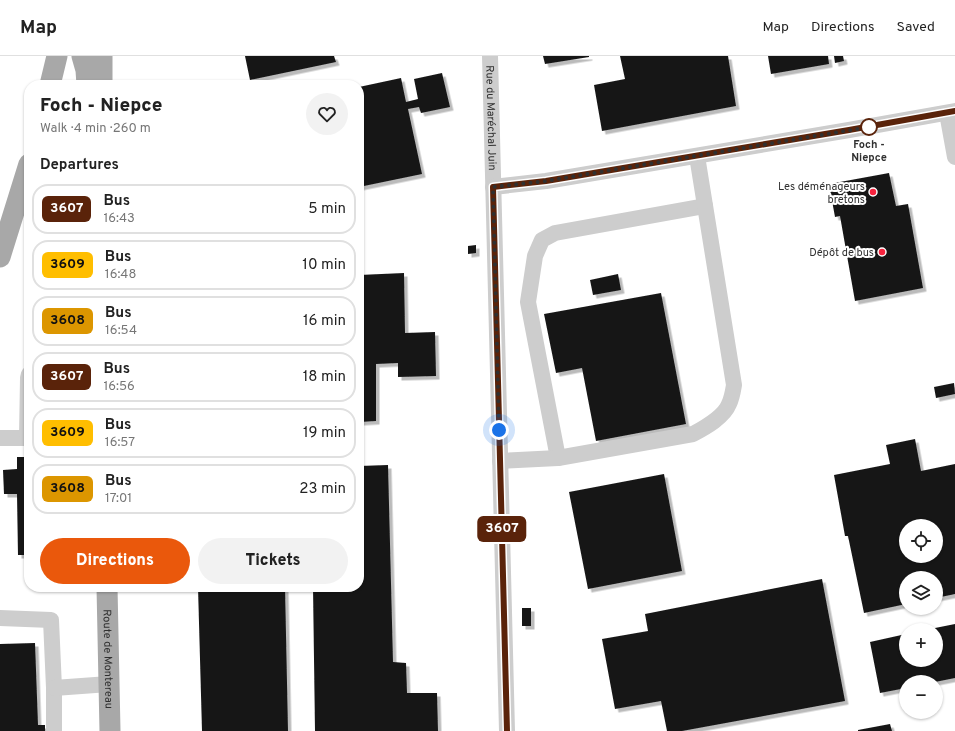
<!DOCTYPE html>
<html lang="en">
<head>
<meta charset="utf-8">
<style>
  :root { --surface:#fff; --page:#f2f2f2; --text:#222; --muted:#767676; --line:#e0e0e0; --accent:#ea580c }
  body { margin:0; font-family:Overpass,sans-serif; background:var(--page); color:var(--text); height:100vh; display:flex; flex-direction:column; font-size:15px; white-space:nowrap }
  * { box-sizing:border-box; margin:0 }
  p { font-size:13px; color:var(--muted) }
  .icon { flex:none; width:22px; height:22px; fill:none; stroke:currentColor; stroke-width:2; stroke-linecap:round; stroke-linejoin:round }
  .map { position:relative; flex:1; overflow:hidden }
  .details { position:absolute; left:24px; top:24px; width:340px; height:512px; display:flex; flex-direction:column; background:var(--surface); border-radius:16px; box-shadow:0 1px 3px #0004 }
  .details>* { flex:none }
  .badge { padding:0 8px; border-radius:6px; font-size:14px; line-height:26px }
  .fabs { position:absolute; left:899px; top:463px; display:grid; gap:8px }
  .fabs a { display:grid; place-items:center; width:44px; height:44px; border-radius:50%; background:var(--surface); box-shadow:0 1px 3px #0004; font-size:20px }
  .you { position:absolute; width:20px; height:20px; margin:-10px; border:3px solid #fff; border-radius:50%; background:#1a73e8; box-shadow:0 0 0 6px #1a73e833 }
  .map>.badge { position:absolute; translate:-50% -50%; box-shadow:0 0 0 2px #fff }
  h2 { padding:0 16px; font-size:15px; line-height:36px }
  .round { display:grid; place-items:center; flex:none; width:42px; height:42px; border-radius:21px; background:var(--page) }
  .head { display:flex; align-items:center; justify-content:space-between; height:68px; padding:0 16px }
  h1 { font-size:19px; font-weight:800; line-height:30px }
  .button { display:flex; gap:8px; margin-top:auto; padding:8px 16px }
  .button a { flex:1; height:46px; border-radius:24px; background:var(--accent); color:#fff; font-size:16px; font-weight:800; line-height:46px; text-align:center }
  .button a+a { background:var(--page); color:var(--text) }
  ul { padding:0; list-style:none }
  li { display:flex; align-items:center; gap:12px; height:50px; margin:0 8px 6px; padding:0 8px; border:2px solid var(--line); border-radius:16px }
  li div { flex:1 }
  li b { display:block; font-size:15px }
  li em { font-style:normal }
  li .badge { min-width:44px; font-weight:700; text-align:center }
  header { display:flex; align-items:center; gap:24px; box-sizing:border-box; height:56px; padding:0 20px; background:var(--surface); border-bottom:1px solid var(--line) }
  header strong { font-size:19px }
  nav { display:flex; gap:22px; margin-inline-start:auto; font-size:14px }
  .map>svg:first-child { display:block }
</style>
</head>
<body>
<header>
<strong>Map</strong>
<nav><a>Map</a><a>Directions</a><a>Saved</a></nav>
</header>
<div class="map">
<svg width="955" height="675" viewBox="0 0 955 675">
  <defs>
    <filter id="shadow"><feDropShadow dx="3.5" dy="3.5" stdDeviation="0" flood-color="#0004"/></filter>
  </defs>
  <rect width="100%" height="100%" fill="#fff"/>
  <path fill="#171717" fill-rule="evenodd" filter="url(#shadow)" d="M 245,0 L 334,0 L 336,6 L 250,24 Z
    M 543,0 L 589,0 L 589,1 L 545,8 Z
    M 620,0 L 728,0 L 736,50 L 602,75 L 594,29 L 625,23 Z
    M 768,0 L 828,0 L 829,8 L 771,18 Z
    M 834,0 L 843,0 L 844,5 L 835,7 Z
    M 442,17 L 450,51 L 421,57 L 419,51 L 408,53 L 422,118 L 359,131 L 359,31 L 401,22 L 406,46 L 418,43 L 414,23 Z
    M 889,117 L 896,150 L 908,148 L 923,232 L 855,245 L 840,160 L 835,161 L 829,128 Z
    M 476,189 L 476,197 L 468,198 L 468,190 Z
    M 404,217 L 405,277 L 435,276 L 436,320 L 398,321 L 398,307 L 376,308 L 376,365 L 359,366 L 359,219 Z
    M 618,218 L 621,234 L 593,239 L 590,224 Z
    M 661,237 L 686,368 L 596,385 L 582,312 L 556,317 L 544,258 Z
    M 954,327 L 955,338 L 936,342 L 934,331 Z
    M 915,383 L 921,415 L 955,408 L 955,538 L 936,542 L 936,522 L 906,522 L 906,548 L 864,557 L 848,480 L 845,480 L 834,419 L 890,408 L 886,389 ZM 906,470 L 936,470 L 936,500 L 906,500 Z
    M 17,401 L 29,401 L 29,499 L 18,499 L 17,438 L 4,438 L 3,414 L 17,413 Z
    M 388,409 L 393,606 L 406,607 L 407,637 L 437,637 L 438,675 L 315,675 L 313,531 L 359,531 L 359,410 Z
    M 664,418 L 682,515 L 588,533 L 569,436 Z
    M 822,523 L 845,645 L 682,675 L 667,675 L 661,645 L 615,653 L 602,583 L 648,575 L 645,558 Z
    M 198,531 L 285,531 L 288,675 L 202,675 Z
    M 522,552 L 531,552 L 531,570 L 522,570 Z
    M 955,568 L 955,622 L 935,626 L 906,626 L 906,632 L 880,637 L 870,586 L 906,578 L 906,604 L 936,604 L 936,574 L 930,573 Z
    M 35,587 L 38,669 L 45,669 L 45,675 L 0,675 L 0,588 Z
    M 890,668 L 892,675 L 858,675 L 858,674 Z"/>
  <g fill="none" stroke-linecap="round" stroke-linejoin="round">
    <g stroke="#cdcdcd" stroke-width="16">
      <path id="s1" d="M 490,0 L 507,675"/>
      <path d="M 947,57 L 955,101"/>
      <path d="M 493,131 L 546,125 L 849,74 L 955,55"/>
      <path d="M 0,382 L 29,382"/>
      <path d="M 27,382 L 28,322 L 29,318"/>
      <path d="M 558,402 L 528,246 L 535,200 L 542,184 L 555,177 L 705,150"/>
      <path d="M 500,405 L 558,402 L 693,378 C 706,371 724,361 729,348 C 732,342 733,335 734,329 L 697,100"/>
      <path d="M 0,562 L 51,564 L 54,632 L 54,675"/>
      <path d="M 54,632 L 109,628"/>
    </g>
    <g stroke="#a8a8a8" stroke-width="21">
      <path d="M 82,0 L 86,14 L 87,29"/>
      <path d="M 50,29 L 57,0"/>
      <path d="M 102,29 L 102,0"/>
      <path d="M 0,201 L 29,108"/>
      <path id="s2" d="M 107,531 L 110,675"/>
    </g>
  </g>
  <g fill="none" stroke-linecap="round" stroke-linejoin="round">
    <defs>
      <path id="line" d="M 507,675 L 493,131 L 546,125 L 849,74 L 955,55"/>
    </defs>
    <use href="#line" stroke="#fff" stroke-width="9"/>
    <use href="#line" stroke="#5a230a" stroke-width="6"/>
    <path stroke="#303030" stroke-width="4" stroke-dasharray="0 7.2" d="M 499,374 L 493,131 L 546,125 L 869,71"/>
  </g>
  <circle fill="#fff" stroke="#5a230a" stroke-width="2" cx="869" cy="71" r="8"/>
  <g fill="#f7233e" stroke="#fff" stroke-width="1.5">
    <circle cx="873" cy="136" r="4"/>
    <circle cx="882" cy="196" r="4"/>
  </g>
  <g text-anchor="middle" stroke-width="4" stroke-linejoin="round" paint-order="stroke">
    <g font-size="11" fill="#303030" stroke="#fff">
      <text dy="4" stroke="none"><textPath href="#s1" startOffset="62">Rue du Maréchal Juin</textPath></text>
      <text dy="4" stroke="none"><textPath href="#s2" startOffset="72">Route de Montereau</textPath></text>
    </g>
    <g font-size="11" font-weight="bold" fill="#303030" stroke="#fff">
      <text x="869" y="92">Foch -<tspan x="869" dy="13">Niepce</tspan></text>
    </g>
    <g font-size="11" fill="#303030" stroke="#fff" text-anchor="end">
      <text x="865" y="134">Les déménageurs<tspan x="865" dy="13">bretons</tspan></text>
      <text x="874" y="200">Dépôt de bus</text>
    </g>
  </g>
</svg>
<div class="fabs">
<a><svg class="icon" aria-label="locate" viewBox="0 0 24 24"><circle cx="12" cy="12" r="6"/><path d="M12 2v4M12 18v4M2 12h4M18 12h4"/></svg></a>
<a><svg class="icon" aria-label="layers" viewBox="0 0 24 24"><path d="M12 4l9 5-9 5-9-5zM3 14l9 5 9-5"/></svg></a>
<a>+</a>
<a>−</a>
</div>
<div class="you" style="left:499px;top:374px"></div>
<b class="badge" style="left:502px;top:473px;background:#5a230a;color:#fff">3607</b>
<section class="details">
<div class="head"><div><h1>Foch - Niepce</h1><p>Walk · 4 min · 260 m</p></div><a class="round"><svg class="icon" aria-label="heart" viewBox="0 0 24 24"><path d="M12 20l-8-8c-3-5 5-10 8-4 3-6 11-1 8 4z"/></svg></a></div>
<h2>Departures</h2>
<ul>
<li><span class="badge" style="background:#5a230a;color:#fff">3607</span><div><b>Bus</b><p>16:43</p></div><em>5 min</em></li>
<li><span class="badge" style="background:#ffbe00;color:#111">3609</span><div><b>Bus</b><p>16:48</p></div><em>10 min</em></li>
<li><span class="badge" style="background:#dc9600;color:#111">3608</span><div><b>Bus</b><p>16:54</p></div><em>16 min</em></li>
<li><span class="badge" style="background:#5a230a;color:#fff">3607</span><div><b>Bus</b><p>16:56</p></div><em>18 min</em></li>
<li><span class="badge" style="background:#ffbe00;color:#111">3609</span><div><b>Bus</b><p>16:57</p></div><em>19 min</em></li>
<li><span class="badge" style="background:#dc9600;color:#111">3608</span><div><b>Bus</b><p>17:01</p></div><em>23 min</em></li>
</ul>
<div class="button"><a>Directions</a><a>Tickets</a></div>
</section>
</div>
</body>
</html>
